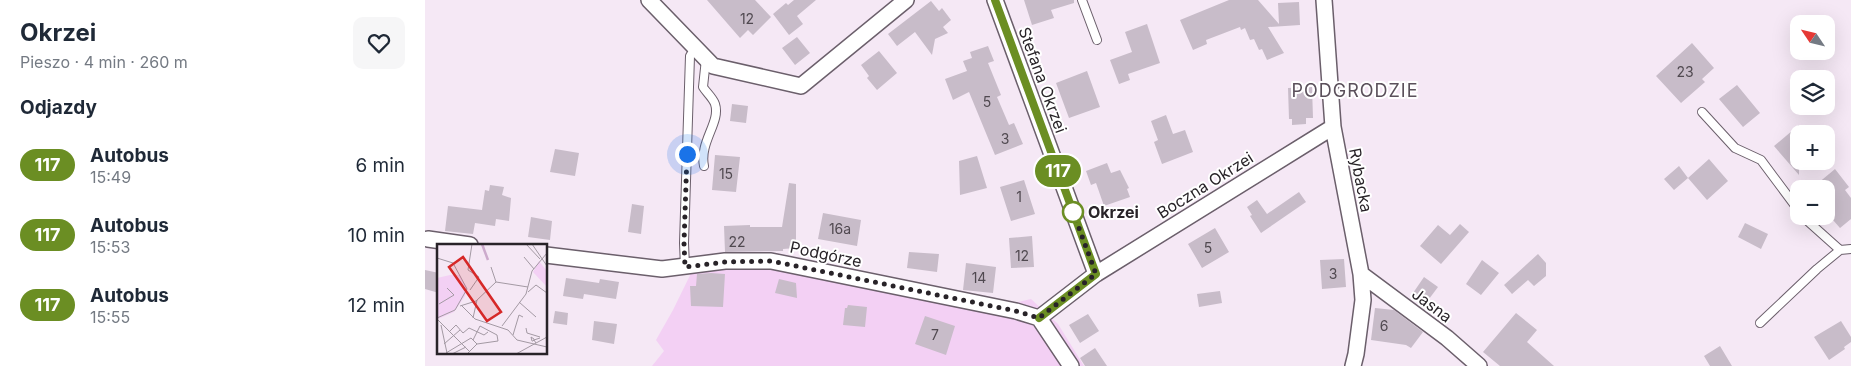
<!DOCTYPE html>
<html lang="pl">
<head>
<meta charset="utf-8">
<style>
  :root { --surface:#fff; --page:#f6f6f7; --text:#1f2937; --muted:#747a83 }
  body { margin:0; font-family:Inter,sans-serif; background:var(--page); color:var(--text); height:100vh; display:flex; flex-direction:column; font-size:19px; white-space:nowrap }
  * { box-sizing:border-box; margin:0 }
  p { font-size:16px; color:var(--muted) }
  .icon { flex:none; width:28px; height:28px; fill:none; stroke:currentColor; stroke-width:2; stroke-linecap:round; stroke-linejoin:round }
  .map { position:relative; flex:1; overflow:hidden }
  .sheet { display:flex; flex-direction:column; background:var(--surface); width:425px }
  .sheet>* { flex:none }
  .badge { padding:0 10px; border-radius:16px; font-size:18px; line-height:32px }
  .needle { width:32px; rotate:305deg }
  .buttons { position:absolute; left:1365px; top:15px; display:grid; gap:10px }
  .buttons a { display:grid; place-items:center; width:45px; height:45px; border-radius:10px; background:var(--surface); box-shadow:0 5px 20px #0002; font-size:25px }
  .you { position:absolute; width:25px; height:25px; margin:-12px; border:4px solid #fff; border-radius:50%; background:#1a73e8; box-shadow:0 0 0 8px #1a73e833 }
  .map>.badge { position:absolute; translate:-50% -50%; box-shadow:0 0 0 2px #fff }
  h2 { padding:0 20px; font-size:19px; line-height:45px }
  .round { display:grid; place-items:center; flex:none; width:52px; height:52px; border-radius:10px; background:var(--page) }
  .head { display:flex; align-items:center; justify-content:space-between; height:85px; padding:0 20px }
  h1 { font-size:24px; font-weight:700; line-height:38px }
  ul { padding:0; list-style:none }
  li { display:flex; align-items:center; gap:15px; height:70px; padding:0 20px }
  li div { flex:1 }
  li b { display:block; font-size:19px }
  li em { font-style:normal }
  li .badge { min-width:55px; font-weight:700; text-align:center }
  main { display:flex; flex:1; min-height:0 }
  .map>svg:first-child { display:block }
</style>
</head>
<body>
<main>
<section class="sheet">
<div class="head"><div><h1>Okrzei</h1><p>Pieszo · 4 min · 260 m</p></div><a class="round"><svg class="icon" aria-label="heart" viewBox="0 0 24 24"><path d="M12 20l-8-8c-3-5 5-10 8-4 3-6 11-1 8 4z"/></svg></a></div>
<h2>Odjazdy</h2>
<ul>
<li><span class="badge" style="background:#6b8e23;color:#fff">117</span><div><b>Autobus</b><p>15:49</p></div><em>6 min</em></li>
<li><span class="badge" style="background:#6b8e23;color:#fff">117</span><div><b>Autobus</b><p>15:53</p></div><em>10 min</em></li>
<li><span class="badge" style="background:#6b8e23;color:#fff">117</span><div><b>Autobus</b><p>15:55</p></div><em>12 min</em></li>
</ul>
</section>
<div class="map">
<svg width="1426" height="366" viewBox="0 0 1426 366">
  <rect width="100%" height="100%" fill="#f5e8f5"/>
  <path fill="#f3d0f4" d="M 334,253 L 398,264 L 589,303 L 606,299 L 633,324 L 659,366 L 227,366 L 239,351 L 231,340 L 248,310 L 274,257 Z"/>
  <path fill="#c8bcc9" d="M 282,0 L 330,0 L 346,17 L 328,35 L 323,30 L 315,38 Z
    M 369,0 L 391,0 L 372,16 L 378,24 L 364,35 L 348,14 L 361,3 L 363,5 Z
    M 599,0 L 649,0 L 649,3 L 626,10 L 629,18 L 607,25 Z
    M 804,0 L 833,0 L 854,24 L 853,3 L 874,2 L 875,25 L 843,27 L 859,53 L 842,60 L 837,49 L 834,50 L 829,39 L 825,40 L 820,28 L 816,30 L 815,27 L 781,40 L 782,44 L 768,50 L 755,20 Z
    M 506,1 L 514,11 L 517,8 L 526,20 L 518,27 L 523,33 L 510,39 L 507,55 L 490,32 L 472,46 L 463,34 Z
    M 722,24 L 735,63 L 703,74 L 705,80 L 694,84 L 685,60 L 707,52 L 700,32 Z
    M 372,37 L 385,53 L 370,65 L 357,48 Z
    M 1267,43 L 1289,68 L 1277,79 L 1280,82 L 1256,103 L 1231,76 Z
    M 563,46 L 569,61 L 563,63 L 576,95 L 572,97 L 584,125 L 589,123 L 598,144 L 570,155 L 544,92 L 528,100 L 520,79 L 542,71 L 538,61 L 547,58 L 545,52 Z
    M 454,51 L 472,73 L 452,90 L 442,78 L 444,76 L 436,65 Z
    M 662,71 L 675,107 L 644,118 L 631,83 Z
    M 1312,85 L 1335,113 L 1318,127 L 1294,99 Z
    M 887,87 L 888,118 L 881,118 L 881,124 L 867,125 L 867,119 L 864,119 L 863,88 Z
    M 307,104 L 323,106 L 321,123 L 305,121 Z
    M 741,115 L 748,134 L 760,130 L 768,152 L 737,164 L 729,142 L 733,140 L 726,121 Z
    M 1374,125 L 1374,175 L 1349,146 Z
    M 130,149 L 154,153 L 150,176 L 125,172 Z
    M 290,155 L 315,157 L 311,192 L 287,190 Z
    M 552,156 L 562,188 L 535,195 L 534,161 Z
    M 1284,159 L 1303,181 L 1282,200 L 1263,178 Z
    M 682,163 L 686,173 L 695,170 L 704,188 L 702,189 L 705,197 L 679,206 L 671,183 L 666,185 L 661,171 Z
    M 1254,166 L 1263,178 L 1249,190 L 1239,179 Z
    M 1410,169 L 1424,187 L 1420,190 L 1426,198 L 1426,219 L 1415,228 L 1401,212 L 1401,189 L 1386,189 Z
    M 599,180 L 610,214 L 586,221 L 575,187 Z
    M 364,183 L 371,184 L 371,248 L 358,249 L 358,251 L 300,252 L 299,226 L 325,225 L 325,227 L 357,227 Z
    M 65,185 L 79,187 L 77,195 L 86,198 L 84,221 L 71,219 L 70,226 L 50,223 L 48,234 L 20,231 L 23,206 L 57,210 L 60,190 L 64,191 Z
    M 874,192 L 881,202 L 836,233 L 825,216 L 827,215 L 822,207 L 832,200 L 842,214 Z
    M 207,204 L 219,206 L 216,234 L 203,232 Z
    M 398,213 L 436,220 L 432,246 L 393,239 Z
    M 106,217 L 127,221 L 125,240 L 103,237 Z
    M 1320,223 L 1343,234 L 1336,249 L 1313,237 Z
    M 1035,224 L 1044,232 L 1016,264 L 995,246 L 1013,225 L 1025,235 Z
    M 790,228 L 804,252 L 777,268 L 763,244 Z
    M 607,236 L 609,267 L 586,268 L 584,238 Z
    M 484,252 L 514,254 L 512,272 L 482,268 Z
    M 1113,254 L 1121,263 L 1121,276 L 1109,286 L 1103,280 L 1087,294 L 1079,285 Z
    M 919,259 L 921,287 L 897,289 L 895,260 Z
    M 1057,260 L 1074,273 L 1056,295 L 1041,284 Z
    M 541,263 L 571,267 L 568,293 L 538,290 Z
    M 0,270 L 14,273 L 14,293 L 0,289 Z
    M 286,273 L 300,274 L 298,307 L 266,306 L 265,286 L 271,286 L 272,274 Z
    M 999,277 L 1013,287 L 1001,303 L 988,293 Z
    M 141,278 L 174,283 L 175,279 L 194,282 L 191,299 L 159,294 L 158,299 L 138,296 Z
    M 354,279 L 371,283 L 372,298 L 350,293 Z
    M 795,291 L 797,303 L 774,307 L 772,294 Z
    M 423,305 L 442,307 L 440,327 L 418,325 L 420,308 L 422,308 Z
    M 950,308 L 969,310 L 998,332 L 986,348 L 981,345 L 946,340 Z
    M 130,311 L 143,313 L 142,325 L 128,323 Z
    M 1091,313 L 1112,330 L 1102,342 L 1129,366 L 1075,366 L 1058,352 Z
    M 663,314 L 674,331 L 655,343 L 644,325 Z
    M 500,316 L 530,326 L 521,355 L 490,344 Z
    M 169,321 L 192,324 L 189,344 L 167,340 Z
    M 1416,321 L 1426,337 L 1426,342 L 1419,347 L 1420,349 L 1404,360 L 1389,337 Z
    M 1295,346 L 1307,366 L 1285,366 L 1279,356 Z
    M 670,348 L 682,366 L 660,366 L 655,358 Z"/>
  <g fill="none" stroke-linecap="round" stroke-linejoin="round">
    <defs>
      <path id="service" d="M 657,0 L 672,40
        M 1277,112 L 1310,148 L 1336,160 L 1374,211
        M 279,166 C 274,142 296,122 290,104 C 288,98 281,92 278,87 L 281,59
        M 1377,216 L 1415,250 L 1426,249
        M 260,267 L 259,243 L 265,56 L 270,48
        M 1335,323 L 1392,269 L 1415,250"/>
      <path id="minor" d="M 224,0 L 288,66 L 376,86 L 481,0
        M 570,0 L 671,274
        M 899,0 L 908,127 L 936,274 L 938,300 L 931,354 L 928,366
        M 3,239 L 45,245
        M 121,255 L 237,269 L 300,261 L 346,261 L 591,311 L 614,318 L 646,366
        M 936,274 L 1022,338 L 1054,366
        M 614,318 L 671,274 L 908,127"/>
    </defs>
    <use href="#service" stroke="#6b5f6b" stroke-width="10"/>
    <use href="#minor" stroke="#6b5f6b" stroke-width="18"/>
    <use href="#service" stroke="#fff" stroke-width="8"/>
    <use href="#minor" stroke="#fff" stroke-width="15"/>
  </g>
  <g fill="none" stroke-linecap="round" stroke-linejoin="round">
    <defs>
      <path id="line" d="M 570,0 L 671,274 L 614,318"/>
    </defs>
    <use href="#line" stroke="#fff" stroke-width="11"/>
    <use href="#line" stroke="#6b8e23" stroke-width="8"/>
    <path stroke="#282328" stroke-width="5" stroke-dasharray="0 9" d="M 262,154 L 259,243 L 260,267 L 300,262 L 346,261 L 591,311 L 614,318 L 671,274 L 648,212"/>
  </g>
  <circle fill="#fff" stroke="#6b8e23" stroke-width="2.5" cx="648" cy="212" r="10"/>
  <g text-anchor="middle" stroke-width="4" stroke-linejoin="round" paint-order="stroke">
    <g font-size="14" fill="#504950">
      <text x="322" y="24">12</text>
      <text x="1260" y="77">23</text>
      <text x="562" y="107">5</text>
      <text x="580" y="144">3</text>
      <text x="301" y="179">15</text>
      <text x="594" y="202">1</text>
      <text x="415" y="234">16a</text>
      <text x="312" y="247">22</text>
      <text x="783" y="253">5</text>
      <text x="597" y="261">12</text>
      <text x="908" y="279">3</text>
      <text x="554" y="283">14</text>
      <text x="959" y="331">6</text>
      <text x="510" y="340">7</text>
    </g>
    <g font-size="16" fill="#282328" stroke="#fff">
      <text transform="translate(618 80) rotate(70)" y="6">Stefana Okrzei</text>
      <text transform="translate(936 180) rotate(79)" y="6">Rybacka</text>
      <text transform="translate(780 185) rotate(-32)" y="6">Boczna Okrzei</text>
      <text transform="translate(401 254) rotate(12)" y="6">Podgórze</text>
      <text transform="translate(1007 305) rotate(37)" y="6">Jasna</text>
    </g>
    <g font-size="16" font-weight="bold" fill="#282328" stroke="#fff" text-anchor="start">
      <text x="663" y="218">Okrzei</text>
    </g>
    <g font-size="18" letter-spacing="1" fill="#5b505b" stroke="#fff">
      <text x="930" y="97">PODGRODZIE</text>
    </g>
  </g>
  <g transform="translate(12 244)">
    <rect width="110" height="110" fill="#f5e8f5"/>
    <path d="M 102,17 L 110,27 L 110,43 L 96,28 ZM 13,31 L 23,31 L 30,44 L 28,52 L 17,68 L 1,75 L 0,34 Z" fill="#f3d0f4"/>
    <path fill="none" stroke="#cac" stroke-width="2.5" d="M 45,0 L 51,16"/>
    <path fill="none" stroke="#a399a3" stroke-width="1" d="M 89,0 L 103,15M 95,0 L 110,22M 87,13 L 97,25M 0,14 L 16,19 L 30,45 L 18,66 L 0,74M 54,23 L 59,38M 33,46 L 42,33 L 31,26 L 35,0M 91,48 L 99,41 L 110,49M 82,58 L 99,73M 2,60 L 17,51 L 10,44M 24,61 L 38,75 L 71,86 L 80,96 L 110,103M 23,62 L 39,57 L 59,38 L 91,43M 36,74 L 40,56M 0,75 L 32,107M 4,81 L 10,109M 65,82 L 89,50 L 95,27 L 110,9M 89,84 L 90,89 L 103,93M 13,87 L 19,81 L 26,89 L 32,84 L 47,91 L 51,88M 76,91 L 82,71 L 86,73M 36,96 L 43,82 L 60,91 L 61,97M 99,99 L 97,96 L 97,95 L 94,93 L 95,97 L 96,97 L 97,96 L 103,94M 7,100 L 23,86M 9,109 L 34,94 L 40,100M 15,110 L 29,103M 30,110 L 40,100 L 61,97M 79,110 L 110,93"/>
    <path fill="#d62828" fill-opacity="0.15" stroke="#d62828" stroke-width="2.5" d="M 26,13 L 64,68 L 50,77 L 12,23 Z"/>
    <rect width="110" height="110" fill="none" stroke="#282328" stroke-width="2.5"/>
  </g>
</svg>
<div class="buttons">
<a><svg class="needle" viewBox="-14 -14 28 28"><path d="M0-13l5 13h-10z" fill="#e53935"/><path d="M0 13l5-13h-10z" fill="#747a83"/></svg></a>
<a><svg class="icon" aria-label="layers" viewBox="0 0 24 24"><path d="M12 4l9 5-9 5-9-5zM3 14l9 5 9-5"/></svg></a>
<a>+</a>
<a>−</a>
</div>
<div class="you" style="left:262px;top:154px"></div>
<b class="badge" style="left:633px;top:171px;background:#6b8e23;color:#fff">117</b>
</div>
</main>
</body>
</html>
